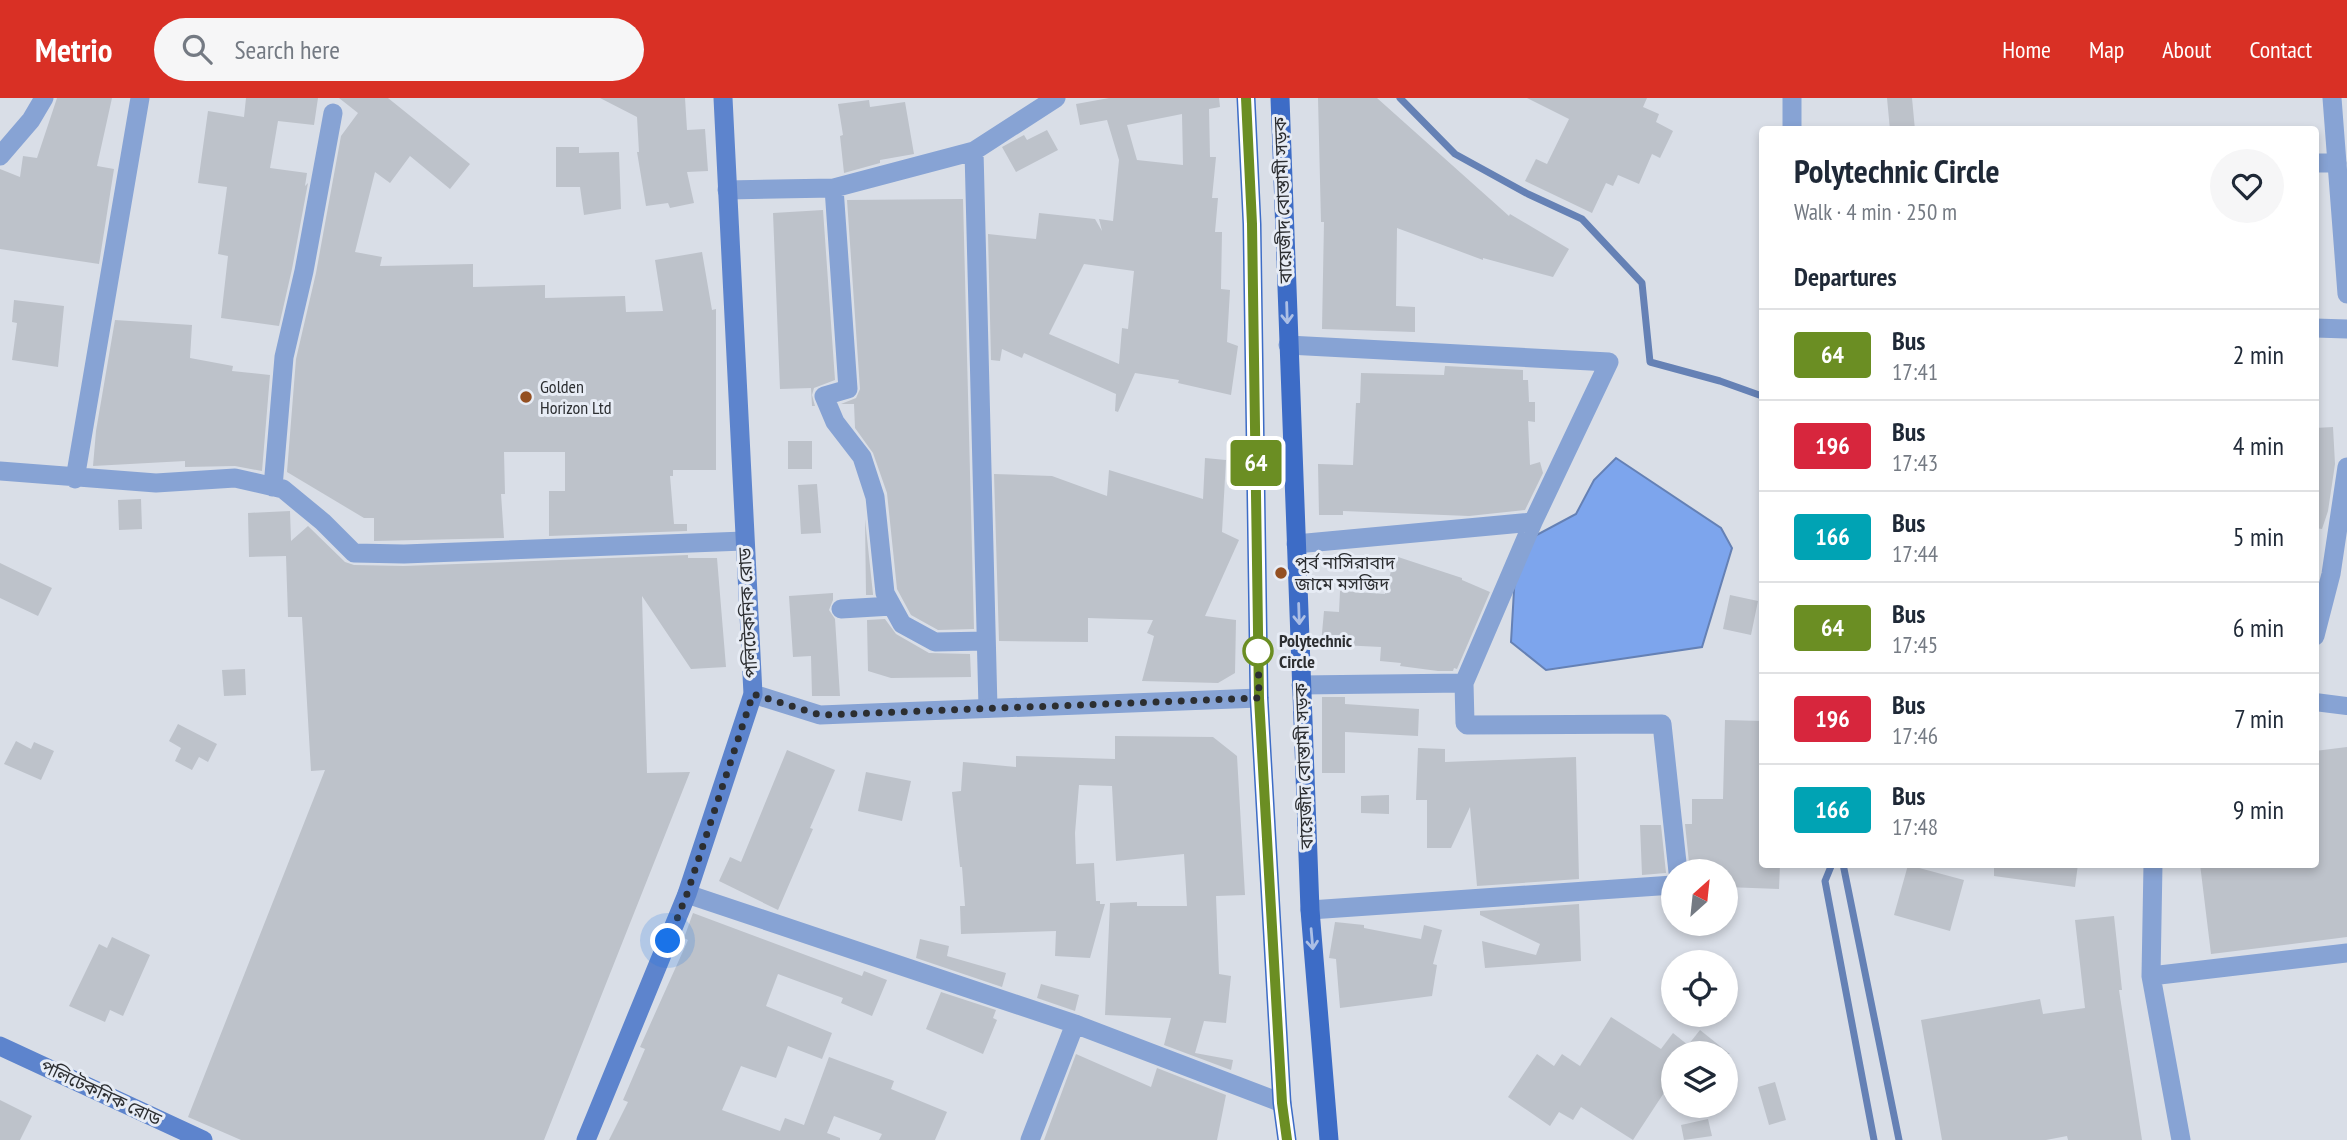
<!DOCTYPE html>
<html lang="en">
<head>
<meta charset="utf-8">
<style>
  :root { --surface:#fff; --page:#f6f6f7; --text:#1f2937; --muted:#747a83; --line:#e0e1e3; --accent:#d93025 }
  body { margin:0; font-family:"PT Sans Narrow","Noto Sans Bengali",sans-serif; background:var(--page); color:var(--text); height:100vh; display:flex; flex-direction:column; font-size:26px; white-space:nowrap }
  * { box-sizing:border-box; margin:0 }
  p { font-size:23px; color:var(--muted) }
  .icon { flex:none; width:38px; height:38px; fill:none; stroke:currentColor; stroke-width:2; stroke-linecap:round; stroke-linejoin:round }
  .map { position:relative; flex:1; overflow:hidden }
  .panel { position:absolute; left:1759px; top:28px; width:560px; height:742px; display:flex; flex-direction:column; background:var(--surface); border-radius:7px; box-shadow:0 4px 10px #0003 }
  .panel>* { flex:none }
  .badge { padding:0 14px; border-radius:5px; font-size:24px; line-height:46px }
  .needle { width:46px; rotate:27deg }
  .fabs { position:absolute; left:1661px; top:761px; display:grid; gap:14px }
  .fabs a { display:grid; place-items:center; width:77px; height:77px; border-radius:50%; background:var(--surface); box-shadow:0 4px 10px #0003; font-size:35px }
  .you { position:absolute; width:35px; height:35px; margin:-18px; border:5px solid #fff; border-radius:50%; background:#1a73e8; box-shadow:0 0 0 10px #1a73e833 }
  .map>.badge { position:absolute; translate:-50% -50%; box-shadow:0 0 0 4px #fff }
  h2 { padding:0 35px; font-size:26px; line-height:63px }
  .round { display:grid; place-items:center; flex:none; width:74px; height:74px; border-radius:37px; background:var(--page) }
  .headline { display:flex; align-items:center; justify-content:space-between; height:119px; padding:0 35px }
  h1 { font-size:33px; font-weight:600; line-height:52px }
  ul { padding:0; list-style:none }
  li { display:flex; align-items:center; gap:21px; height:91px; padding:0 35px; border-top:2px solid var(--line) }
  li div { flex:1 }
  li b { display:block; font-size:26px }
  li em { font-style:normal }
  li .badge { min-width:77px; font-weight:700; text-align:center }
  header { display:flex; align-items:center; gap:42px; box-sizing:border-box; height:98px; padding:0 35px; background:var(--accent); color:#fff }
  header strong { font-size:33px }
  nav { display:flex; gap:38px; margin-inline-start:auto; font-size:24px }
  .search { width:490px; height:63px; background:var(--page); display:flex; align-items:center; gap:18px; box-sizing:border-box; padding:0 24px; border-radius:38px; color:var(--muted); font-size:26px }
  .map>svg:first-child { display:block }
</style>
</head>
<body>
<header>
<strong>Metrio</strong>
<div class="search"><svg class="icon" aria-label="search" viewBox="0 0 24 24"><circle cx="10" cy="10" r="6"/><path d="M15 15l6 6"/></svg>Search here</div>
<nav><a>Home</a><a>Map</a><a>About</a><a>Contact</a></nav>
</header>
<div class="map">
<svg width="2347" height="1042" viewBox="0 0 2347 1042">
  <rect width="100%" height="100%" fill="#d9dee7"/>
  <path fill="#7da5ed" stroke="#6581b5" stroke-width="2" d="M 1616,360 L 1721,430 L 1732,450 L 1702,549 L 1546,572 L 1511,544 L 1515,475 L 1531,440 L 1576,416 L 1594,382 Z"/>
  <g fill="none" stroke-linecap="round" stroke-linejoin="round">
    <path stroke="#6581b5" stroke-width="7" d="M 1400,0 L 1455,56 L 1528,96 L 1582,121 L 1642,185 L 1650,264 L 1720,283 L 1762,298
      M 1832,766 L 1825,783 L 1874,1042
      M 1843,766 L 1899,1042"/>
  </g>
  <path fill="#bdc2ca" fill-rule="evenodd" d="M 57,0 L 112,0 L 97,68 L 114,71 L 99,166 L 0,151 L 0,71 L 20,79 L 23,58 L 37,60 Z
    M 246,0 L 318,0 L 314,27 L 278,23 L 270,70 L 307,75 L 305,88 L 308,85 L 292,171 L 279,228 L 221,220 L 228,158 L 218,156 L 227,89 L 198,85 L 208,13 L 244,19 Z
    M 339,0 L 388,0 L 470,66 L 450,91 L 410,58 L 390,85 L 375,74 L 355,154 L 382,159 L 380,168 L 473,166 L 473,189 L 545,187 L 545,200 L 625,198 L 626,214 L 663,213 L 655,162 L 702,154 L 712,212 L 716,211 L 716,372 L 673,372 L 673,378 L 670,378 L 674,426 L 687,426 L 687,433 L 549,438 L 549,393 L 565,393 L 565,354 L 504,354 L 505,396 L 501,396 L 504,440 L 374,443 L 374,420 L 364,420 L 287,374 L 296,261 L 316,175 L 341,38 L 358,15 Z
    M 600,0 L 685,0 L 687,32 L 705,31 L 708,73 L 687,74 L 694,105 L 670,110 L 668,105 L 646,108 L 637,54 L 639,54 L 637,19 Z
    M 1109,0 L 1219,0 L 1220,9 L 1209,11 L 1210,59 L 1216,59 L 1212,100 L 1218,100 L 1215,134 L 1222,134 L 1221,191 L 1230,192 L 1227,244 L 1238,248 L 1231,297 L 1178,285 L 1179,282 L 1135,275 L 1118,314 L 1115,313 L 1116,296 L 1024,255 L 1022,260 L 1002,251 L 1000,263 L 991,262 L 988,136 L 1036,141 L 1039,115 L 1095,121 L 1102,133 L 1099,121 L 1113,123 L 1119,62 L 1107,22 L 1080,27 L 1076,6 ZM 1182,16 L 1183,67 L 1137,62 L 1127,27 ZM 1084,166 L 1134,173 L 1128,231 L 1122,230 L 1119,266 L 1049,236 Z
    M 1318,0 L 1377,0 L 1509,118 L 1510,116 L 1569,151 L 1553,179 L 1483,160 L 1483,162 L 1397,130 L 1396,208 L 1415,209 L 1415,234 L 1322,231 L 1324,124 L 1321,124 Z
    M 1527,0 L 1647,0 L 1643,9 L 1659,16 L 1656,24 L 1673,33 L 1660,60 L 1652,56 L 1639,86 L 1618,77 L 1613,88 L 1606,85 L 1592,115 L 1525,83 L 1536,61 L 1547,66 L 1569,21 Z
    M 1887,0 L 1912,0 L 1915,32 L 1890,32 Z
    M 869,2 L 870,9 L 905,4 L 914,56 L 880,62 L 880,65 L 844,75 L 840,38 L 843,37 L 838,6 Z
    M 1047,32 L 1058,52 L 1016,74 L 1002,49 L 1024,37 L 1027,42 Z
    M 556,49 L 579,49 L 579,55 L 619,54 L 621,111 L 584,117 L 580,89 L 556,89 Z
    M 963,101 L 974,531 L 938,532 L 911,517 L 897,491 L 887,395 L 873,355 L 855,330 L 854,306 L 841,306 L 856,300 L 860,291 L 847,102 Z
    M 823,112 L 835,282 L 814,290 L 812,297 L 815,308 L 812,308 L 811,290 L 780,291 L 773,115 Z
    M 14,202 L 64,208 L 58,269 L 12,262 L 17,225 L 12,224 Z
    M 115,222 L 192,227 L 190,260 L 233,268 L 232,273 L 270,277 L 262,373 L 235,368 L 185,369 L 185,363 L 93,368 L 96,333 Z
    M 1445,268 L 1523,272 L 1523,282 L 1528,282 L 1529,304 L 1535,304 L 1535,324 L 1528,323 L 1530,367 L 1540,364 L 1543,375 L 1525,412 L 1469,418 L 1343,413 L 1343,417 L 1319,417 L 1318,366 L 1353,367 L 1356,305 L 1360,305 L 1361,275 L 1444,277 Z
    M 2333,329 L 2335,366 L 2328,413 L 2322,431 L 2315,430 L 2315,330 Z
    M 788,343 L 812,343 L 812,371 L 788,371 Z
    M 1205,360 L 1226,362 L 1222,434 L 1239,442 L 1205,518 L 1236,522 L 1235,575 L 1218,585 L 1142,583 L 1154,538 L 1147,535 L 1153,522 L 1088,520 L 1088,544 L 999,543 L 994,376 L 1052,378 L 1107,398 L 1109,372 L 1203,401 Z
    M 817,386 L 821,435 L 801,436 L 798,387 Z
    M 141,401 L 142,431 L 119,432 L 118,402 Z
    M 290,413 L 291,443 L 308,428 L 345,464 L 354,467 L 404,468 L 688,457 L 688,460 L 717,460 L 726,569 L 691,571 L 642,498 L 647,675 L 690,674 L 544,1042 L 241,1042 L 188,1019 L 325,672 L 311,673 L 302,519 L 288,519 L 286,458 L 249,459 L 248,415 Z
    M 865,421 L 873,496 L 873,497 L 866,497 Z
    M 1395,458 L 1462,480 L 1462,482 L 1490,494 L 1457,571 L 1454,570 L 1453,573 L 1438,573 L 1400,568 L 1401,565 L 1380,563 L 1381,549 L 1321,546 L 1324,513 L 1339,514 L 1340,493 L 1385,496 Z
    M 0,465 L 52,490 L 38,518 L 0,500 Z
    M 833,495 L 833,502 L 829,512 L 835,521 L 840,598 L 812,598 L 811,558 L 793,559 L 789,498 Z
    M 1730,497 L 1758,503 L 1751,537 L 1723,531 Z
    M 885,521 L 896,536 L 929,555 L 970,556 L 971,579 L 891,580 L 868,573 L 867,522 Z
    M 245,571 L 246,597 L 224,598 L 222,572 Z
    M 1322,599 L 1345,599 L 1345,606 L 1419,611 L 1418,638 L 1345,634 L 1345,675 L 1322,675 Z
    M 1725,622 L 1762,623 L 1762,766 L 1780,766 L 1779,791 L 1726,789 L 1726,774 L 1690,774 L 1685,726 L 1692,726 L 1692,701 L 1723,701 Z
    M 178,626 L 217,646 L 208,664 L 199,659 L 192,672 L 175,663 L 181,650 L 169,643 Z
    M 1115,638 L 1213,639 L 1237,658 L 1245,797 L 1216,798 L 1219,876 L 1231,878 L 1226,925 L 1204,923 L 1195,955 L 1233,962 L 1231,972 L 1164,947 L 1171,920 L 1105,917 L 1110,805 L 1137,804 L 1137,808 L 1187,808 L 1184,756 L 1116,763 L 1112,688 L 1079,687 L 1075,735 L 1076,766 L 1094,765 L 1096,803 L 1100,803 L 1100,806 L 1105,806 L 1090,860 L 1055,858 L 1056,833 L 961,836 L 960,808 L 965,808 L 962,769 L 960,769 L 952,694 L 961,693 L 963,664 L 1016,669 L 1016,658 L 1115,661 Z
    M 16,643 L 31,651 L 34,644 L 54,653 L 41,682 L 4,666 Z
    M 2347,649 L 2347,839 L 2211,856 L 2200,766 L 2315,766 L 2315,653 Z
    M 1418,650 L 1445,651 L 1445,664 L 1576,659 L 1579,781 L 1477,788 L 1470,709 L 1451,750 L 1427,750 L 1427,702 L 1416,702 Z
    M 787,652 L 835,672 L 810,730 L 813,731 L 778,812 L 719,783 L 730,759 L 741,764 Z
    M 866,674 L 911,683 L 902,723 L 858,713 Z
    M 1389,697 L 1389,716 L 1361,715 L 1361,698 Z
    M 1640,727 L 1661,727 L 1666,775 L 1642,777 Z
    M 1994,766 L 2078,766 L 2075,789 L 1994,778 Z
    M 1908,767 L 1964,782 L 1950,833 L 1894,817 Z
    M 1579,806 L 1581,863 L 1485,870 L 1482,843 L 1536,857 L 1540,846 L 1480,817 L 1480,813 Z
    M 693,815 L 862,878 L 864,873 L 887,882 L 872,918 L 841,905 L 843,900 L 778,876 L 766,908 L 832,935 L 822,961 L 788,948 L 776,980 L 741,968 L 722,1012 L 780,1033 L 785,1020 L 804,1027 L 829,959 L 894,983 L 891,991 L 947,1014 L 935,1042 L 879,1042 L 882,1036 L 834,1018 L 827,1035 L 840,1040 L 840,1042 L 609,1042 L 628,1004 L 623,1002 L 645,951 L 640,949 L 688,842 L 684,840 Z
    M 2114,818 L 2122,892 L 2119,892 L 2142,1042 L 2068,1042 L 2067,1038 L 2046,1042 L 1942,1042 L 1921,922 L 2040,901 L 2043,916 L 2085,910 L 2075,822 Z
    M 1335,824 L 1364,827 L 1364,830 L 1421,841 L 1424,827 L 1442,832 L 1433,866 L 1437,867 L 1432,898 L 1340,910 L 1336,861 L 1329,860 Z
    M 112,839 L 150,857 L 123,918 L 110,912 L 105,924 L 69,908 L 99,846 L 107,850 Z
    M 920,841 L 949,848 L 947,858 L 1006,875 L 1002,889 L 916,860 Z
    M 1041,886 L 1079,897 L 1075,913 L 1037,900 Z
    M 941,894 L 996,912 L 993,920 L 997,922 L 983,956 L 926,931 Z
    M 1611,919 L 1661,951 L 1673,935 L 1688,947 L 1700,932 L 1730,956 L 1673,956 L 1673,981 L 1633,1042 L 1581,1009 L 1573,1022 L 1559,1014 L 1550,1028 L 1508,999 L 1537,956 L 1554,968 L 1562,956 L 1580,968 Z
    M 1076,956 L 1151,989 L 1157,970 L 1226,997 L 1217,1042 L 1044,1042 Z
    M 1775,984 L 1786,1022 L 1769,1027 L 1758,989 Z
    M 0,1002 L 32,1018 L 20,1042 L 0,1042 Z
    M 1708,1021 L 1712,1038 L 1684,1042 L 1681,1027 Z"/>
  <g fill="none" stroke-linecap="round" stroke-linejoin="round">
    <path stroke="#87a3d4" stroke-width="18" d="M 2315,604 L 2347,608"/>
    <path stroke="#87a3d4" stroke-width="19" d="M 974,53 L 988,610
      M 0,58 L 31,22 L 44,0
      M 2315,65 L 2337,65
      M 834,90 L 848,291 L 824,298 L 835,324 L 862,359 L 875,399 L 885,495 L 902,526 L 935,544 L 986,543
      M 727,92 L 834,90 L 974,53 L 1056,0
      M 2315,230 L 2347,231
      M 1288,247 L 1609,264 L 1533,424 L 1464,585
      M 0,373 L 156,385 L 235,380 L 283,391 L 323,424 L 354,455 L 404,456 L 744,443
      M 75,381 L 140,0
      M 273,389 L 284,259 L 304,173 L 333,15
      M 1296,446 L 1533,424
      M 841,511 L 892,508
      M 1301,587 L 1464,585 L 1465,625 L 1467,627 L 1662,626 L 1678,774
      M 687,796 L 1075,926
      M 1310,812 L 1673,787
      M 2151,878 L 2153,766
      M 1030,1042 L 1075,926 L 1282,1005
      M 2181,1042 L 2151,878 L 2347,855"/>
    <path stroke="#87a3d4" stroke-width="19" d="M 1792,0 L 1792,32
      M 2332,0 L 2347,196
      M 2315,538 L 2331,476 L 2347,369
      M 753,596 L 820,617 L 1259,600"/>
    <path stroke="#5d84cd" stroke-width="19" d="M 0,948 L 203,1042
      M 586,1042 L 687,796 L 753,596 L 723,0"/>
    <path stroke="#3d6cc6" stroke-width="19" d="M 1246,0 L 1252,126 L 1259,600 L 1282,1005 L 1287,1042
      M 1280,0 L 1310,812 L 1329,1042"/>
  </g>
  <defs><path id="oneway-shaft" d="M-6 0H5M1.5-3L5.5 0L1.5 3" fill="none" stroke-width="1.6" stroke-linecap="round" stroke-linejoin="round" transform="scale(1.75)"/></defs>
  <g stroke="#acbfe5">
    <use href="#oneway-shaft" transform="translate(1287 215) rotate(88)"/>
    <use href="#oneway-shaft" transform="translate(1299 516) rotate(88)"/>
    <use href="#oneway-shaft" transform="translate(1312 841) rotate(85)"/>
  </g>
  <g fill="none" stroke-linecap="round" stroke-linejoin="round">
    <defs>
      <path id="line" d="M 1246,0 L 1252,126 L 1259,600 L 1282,1005 L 1287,1042"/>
    </defs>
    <use href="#line" stroke="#fff" stroke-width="16"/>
    <use href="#line" stroke="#6b8e23" stroke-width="10"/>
    <path stroke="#2c2e31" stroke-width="7" stroke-dasharray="0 12.6" d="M 668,843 L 687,796 L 753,596 L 820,617 L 1259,600 L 1258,544 L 1258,553"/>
  </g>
  <g fill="#945022" stroke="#e7ecf5" stroke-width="2.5">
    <circle cx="526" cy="299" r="7"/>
    <circle cx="1281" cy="475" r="7"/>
  </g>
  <circle fill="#fff" stroke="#6b8e23" stroke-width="3.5" cx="1258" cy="553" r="14"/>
  <g text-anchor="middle" stroke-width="6" stroke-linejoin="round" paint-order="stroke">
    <g font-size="18" fill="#2c2e31" stroke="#e7ecf5">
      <text transform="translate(1283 102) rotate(-92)" y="6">বায়েজীদ বোস্তামী সড়ক</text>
      <text transform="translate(748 515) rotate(-93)" y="6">পলিটেকনিক রোড</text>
      <text transform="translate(1304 668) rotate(-92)" y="6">বায়েজীদ বোস্তামী সড়ক</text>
      <text transform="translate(101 995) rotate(25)" y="6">পলিটেকনিক রোড</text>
    </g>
    <g font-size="18" fill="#2c2e31" stroke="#e7ecf5" text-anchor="start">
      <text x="540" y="295">Golden<tspan x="540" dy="21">Horizon Ltd</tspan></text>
      <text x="1295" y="471">পূর্ব নাসিরাবাদ<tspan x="1295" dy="21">জামে মসজিদ</tspan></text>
    </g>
    <g font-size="18" font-weight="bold" fill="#2c2e31" stroke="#e7ecf5" text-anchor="start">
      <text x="1279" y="549">Polytechnic<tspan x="1279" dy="21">Circle</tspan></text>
    </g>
  </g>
</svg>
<div class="fabs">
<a><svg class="needle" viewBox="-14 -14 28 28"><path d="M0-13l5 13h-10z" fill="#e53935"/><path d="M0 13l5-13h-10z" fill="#747a83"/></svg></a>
<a><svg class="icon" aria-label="locate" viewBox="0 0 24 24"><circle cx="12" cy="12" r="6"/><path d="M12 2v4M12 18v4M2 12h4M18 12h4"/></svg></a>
<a><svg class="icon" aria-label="layers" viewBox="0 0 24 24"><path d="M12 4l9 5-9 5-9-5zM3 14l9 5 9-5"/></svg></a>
</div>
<div class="you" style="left:668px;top:843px"></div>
<b class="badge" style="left:1256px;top:365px;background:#6b8e23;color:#fff">64</b>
<section class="panel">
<div class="headline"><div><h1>Polytechnic Circle</h1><p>Walk · 4 min · 250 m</p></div><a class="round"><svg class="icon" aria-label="heart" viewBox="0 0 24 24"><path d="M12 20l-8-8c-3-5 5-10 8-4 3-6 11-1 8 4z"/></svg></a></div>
<h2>Departures</h2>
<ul>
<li><span class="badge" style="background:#6b8e23;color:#fff">64</span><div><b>Bus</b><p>17:41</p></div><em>2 min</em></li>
<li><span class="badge" style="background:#d7263d;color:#fff">196</span><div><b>Bus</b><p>17:43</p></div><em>4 min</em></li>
<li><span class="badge" style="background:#00a3b4;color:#fff">166</span><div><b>Bus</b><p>17:44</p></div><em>5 min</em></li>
<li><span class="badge" style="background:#6b8e23;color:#fff">64</span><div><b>Bus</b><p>17:45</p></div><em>6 min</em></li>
<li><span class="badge" style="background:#d7263d;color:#fff">196</span><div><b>Bus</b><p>17:46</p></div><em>7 min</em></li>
<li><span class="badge" style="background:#00a3b4;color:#fff">166</span><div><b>Bus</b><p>17:48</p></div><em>9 min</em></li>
</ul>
</section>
</div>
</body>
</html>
